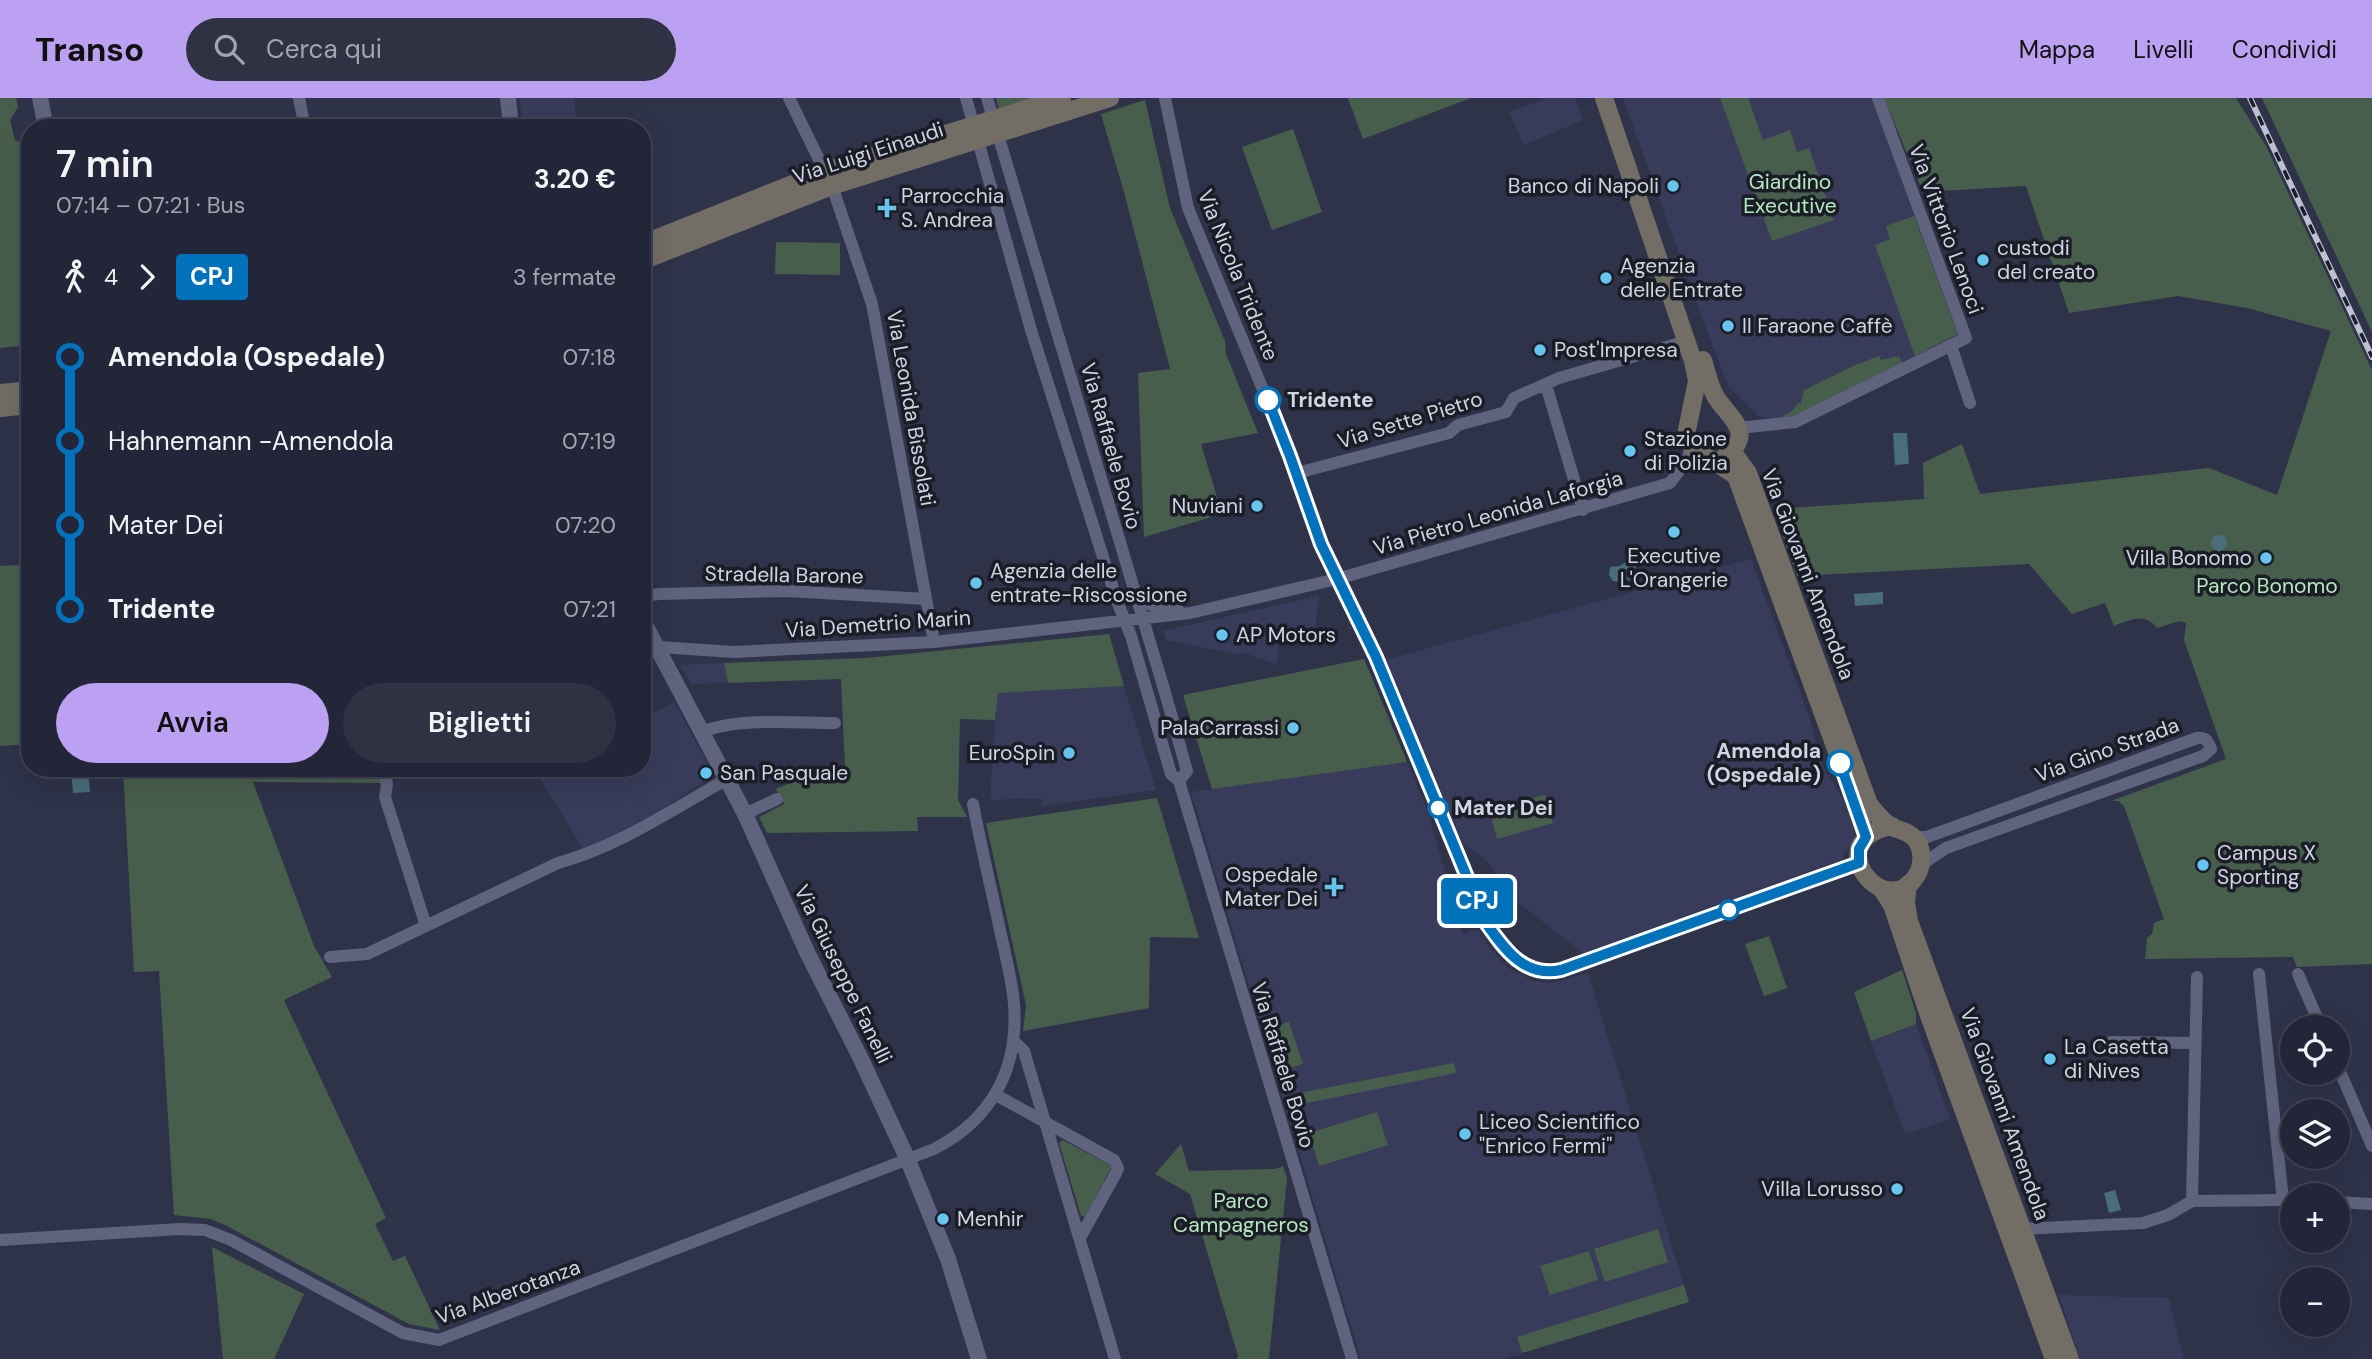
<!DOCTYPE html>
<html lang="it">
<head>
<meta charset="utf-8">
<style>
  :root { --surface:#232638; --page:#2f3243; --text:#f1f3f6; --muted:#a3a5ae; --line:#404353; --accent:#bca0f2 }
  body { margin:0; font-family:"DM Sans",sans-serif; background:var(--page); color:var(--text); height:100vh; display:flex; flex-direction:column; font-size:26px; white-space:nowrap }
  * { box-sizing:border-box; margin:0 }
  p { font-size:23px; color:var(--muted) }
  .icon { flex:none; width:38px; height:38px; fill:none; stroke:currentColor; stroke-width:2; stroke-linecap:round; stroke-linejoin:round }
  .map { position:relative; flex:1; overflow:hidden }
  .sheet { position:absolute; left:21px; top:21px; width:630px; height:658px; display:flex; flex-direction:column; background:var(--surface); border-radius:28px; box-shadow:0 7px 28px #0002,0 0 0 2px var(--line) }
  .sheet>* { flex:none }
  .badge { padding:0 14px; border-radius:5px; font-size:24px; line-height:46px }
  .buttons { position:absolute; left:2280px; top:917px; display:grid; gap:14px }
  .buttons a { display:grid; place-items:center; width:70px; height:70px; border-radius:50%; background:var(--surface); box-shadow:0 7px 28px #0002,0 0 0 2px var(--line); font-size:35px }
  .map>.badge { position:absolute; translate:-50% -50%; box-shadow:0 0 0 4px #fff }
  .legs { display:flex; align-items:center; gap:10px; height:77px; padding:0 35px; font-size:23px }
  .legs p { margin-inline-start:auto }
  .head { display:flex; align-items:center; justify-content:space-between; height:119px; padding:0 35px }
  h1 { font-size:38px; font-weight:600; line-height:52px }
  .primary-button { display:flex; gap:14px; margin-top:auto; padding:14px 35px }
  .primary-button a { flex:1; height:80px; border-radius:42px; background:var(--accent); color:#111; font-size:28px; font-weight:600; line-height:80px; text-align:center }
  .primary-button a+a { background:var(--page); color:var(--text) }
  ul { padding:0 35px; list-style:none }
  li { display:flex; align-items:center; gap:24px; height:84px; font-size:26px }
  li i { display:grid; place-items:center; width:10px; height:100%; margin:0 9px; background:currentColor }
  li i::after { content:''; width:18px; height:18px; margin:-9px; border:5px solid; border-radius:50%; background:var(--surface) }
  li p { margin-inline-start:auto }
  li:first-child i { background:linear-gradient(#0000 50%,currentColor 0) }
  li:last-child i { background:linear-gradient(currentColor 50%,#0000 0) }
  header { display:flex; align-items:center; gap:42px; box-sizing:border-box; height:98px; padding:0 35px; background:var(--accent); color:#111 }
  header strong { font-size:33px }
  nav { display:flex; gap:38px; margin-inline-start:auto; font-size:24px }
  .search { width:490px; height:63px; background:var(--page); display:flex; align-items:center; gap:18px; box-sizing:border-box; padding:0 24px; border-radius:38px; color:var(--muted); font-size:26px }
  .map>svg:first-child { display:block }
</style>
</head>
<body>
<header>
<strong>Transo</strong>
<div class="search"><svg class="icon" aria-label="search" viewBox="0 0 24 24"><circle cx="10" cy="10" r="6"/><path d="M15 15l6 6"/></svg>Cerca qui</div>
<nav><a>Mappa</a><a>Livelli</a><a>Condividi</a></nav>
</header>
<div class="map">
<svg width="2372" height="1261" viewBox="0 0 2372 1261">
  <rect width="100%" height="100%" fill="#2f334a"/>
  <path fill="#383c5a" d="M 520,0 L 574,0 L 577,30 L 523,30 Z
    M 1549,0 L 1575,0 L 1583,22 L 1524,47 L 1509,14 Z
    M 1623,0 L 1884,0 L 1959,238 L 1783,323 L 1758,318 L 1729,289 L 1713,249 Z
    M 1751,461 L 1812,627 L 1816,651 L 1827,676 L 1842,698 L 1853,725 L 1855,743 L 1843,757 L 1843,761 L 1583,855 L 1511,799 L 1492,769 L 1479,756 L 1462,744 L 1386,562 Z
    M 1319,498 L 1313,546 L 1279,543 L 1277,566 L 1241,554 L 1241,557 L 1166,542 L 1163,533 Z
    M 724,565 L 728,585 L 691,586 L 680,567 Z
    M 1124,588 L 1156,692 L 1042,708 L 1042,701 L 1016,700 L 990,703 L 997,595 Z
    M 674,604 L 709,668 L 697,675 L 703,684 L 620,739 L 585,754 L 538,677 L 550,670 L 642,670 L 642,621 Z
    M 1407,664 L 1428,715 L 1463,836 L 1478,831 L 1490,850 L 1508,870 L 1534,883 L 1552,885 L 1588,875 L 1689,1204 L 1503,1261 L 1361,1261 L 1191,694 Z
    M 1916,926 L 1950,1021 L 1905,1036 L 1871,943 Z
    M 2059,1197 L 2169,1200 L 2184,1261 L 2080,1261 Z"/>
  <path fill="#485e4c" d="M 0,0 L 16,0 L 18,9 L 10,22 L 15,42 L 27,47 L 30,61 L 30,247 L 0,250 Z
    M 996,0 L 1036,0 L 999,11 Z
    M 1348,0 L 1471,0 L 1363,41 Z
    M 1720,0 L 1748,0 L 1763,42 L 1790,32 L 1797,54 L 1809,50 L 1834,122 L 1772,143 Z
    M 1884,0 L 2236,0 L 2266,48 L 2372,272 L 2372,866 L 2297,869 L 2293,859 L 2145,861 L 2147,840 L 2152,836 L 2154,825 L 2164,821 L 2124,708 L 2118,703 L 2111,703 L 2226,661 L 2184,542 L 2186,525 L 2179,523 L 2157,530 C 2145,514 2130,522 2114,528 L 2105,505 L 2072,516 L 2029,466 L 1797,478 L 1773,411 L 1924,401 L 1923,365 L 1962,346 L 1980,396 L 2209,370 L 2277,397 L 2331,233 L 2247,210 L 2178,198 L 2069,215 L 2026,88 L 1923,94 Z
    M 2262,0 L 2372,0 L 2372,234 Z
    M 1145,2 L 1170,110 L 1225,243 L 1226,256 L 1258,335 L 1201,346 L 1222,416 L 1144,439 L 1138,275 L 1170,271 L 1124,94 L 1101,16 Z
    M 1293,31 L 1322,114 L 1272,132 L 1242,49 Z
    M 1914,118 L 1958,236 L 1915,258 L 1875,147 L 1890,141 L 1886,128 Z
    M 776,144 L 840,145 L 840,177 L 775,176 Z
    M 1879,258 L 1881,262 L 1899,258 L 1902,265 L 1800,316 L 1783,321 L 1783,318 L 1792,313 L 1798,305 L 1801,306 L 1804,292 L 1853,268 Z
    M 30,466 L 30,646 L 0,648 L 0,468 Z
    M 1109,536 L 1124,588 L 998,595 L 995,622 L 960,621 L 958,702 L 967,719 L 917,719 L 918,733 L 767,735 L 759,719 L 784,706 L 776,691 L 805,679 L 845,670 L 841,581 L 728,585 L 724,565 L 866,560 Z
    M 1364,561 L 1407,664 L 1212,691 L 1183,597 Z
    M 123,670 L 380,670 L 383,685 L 253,684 L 314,848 L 332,879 L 284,902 L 386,1120 L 375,1126 L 393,1163 L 405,1158 L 440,1232 L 409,1226 L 225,1127 L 211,1121 L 174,1117 L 159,873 L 134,874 Z
    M 1545,697 L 1553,725 L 1497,741 L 1489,711 Z
    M 1157,700 L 1199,840 L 1150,839 L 1149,910 L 1023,933 L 1026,907 L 986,725 Z
    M 1769,838 L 1787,890 L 1764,898 L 1745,846 Z
    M 1902,872 L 1916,915 L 1916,926 L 1871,943 L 1854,894 Z
    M 1289,924 L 1303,966 L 1280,973 L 1267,931 Z
    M 1454,965 L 1456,975 L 1292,1008 L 1289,997 Z
    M 1377,1014 L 1388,1047 L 1319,1068 L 1309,1035 Z
    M 1063,1042 L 1110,1067 L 1111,1070 L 1085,1119 L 1081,1118 L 1059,1045 Z
    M 1181,1046 L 1189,1073 L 1275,1071 L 1283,1068 L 1287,1080 L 1269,1261 L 1237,1261 L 1238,1258 L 1190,1096 L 1155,1076 Z
    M 1658,1131 L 1668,1164 L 1605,1184 L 1594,1151 Z
    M 212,1149 L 304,1196 L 274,1261 L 223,1261 Z
    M 1589,1153 L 1598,1182 L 1550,1197 L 1540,1168 Z
    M 1684,1187 L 1689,1204 L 1522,1255 L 1517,1239 Z"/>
  <path fill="#486d7b" d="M 1893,335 L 1907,335 L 1909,366 L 1895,367 Z
    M2211 445a8 8 0 1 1 16 0a8 8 0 1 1-16 0Z
    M 1628,462 L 1636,465 L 1635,480 L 1629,482 L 1623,479 L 1620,484 L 1613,483 L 1609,477 L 1610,469 L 1620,468 Z
    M 1883,494 L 1883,506 L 1855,508 L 1854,496 Z
    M 71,670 L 88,670 L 90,694 L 73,695 Z
    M 2115,1092 L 2121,1112 L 2109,1115 L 2104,1095 Z"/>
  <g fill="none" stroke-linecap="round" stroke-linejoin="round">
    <path stroke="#5f637d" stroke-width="12" d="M 299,0 L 305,30
      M 789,0 L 832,88 L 872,206 L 934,544
      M 966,0 L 1031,232 L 1117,503 L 1131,538 L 1171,676 L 1179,683 L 1352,1261
      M 987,0 L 1164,591 L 1187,673 L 1179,683
      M 1165,0 L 1188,110 L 1290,357 L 1321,446 L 1376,560 L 1486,825 C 1505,852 1525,880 1561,872 L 1859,765
      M 1951,248 L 1970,305
      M 1546,287 L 1583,412
      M 1739,330 L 1795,324 L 1966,240 L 1878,0
      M 1297,375 L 1449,335 L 1458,327 L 1506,314 L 1514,300 L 1559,280 L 1687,243
      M 642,498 L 659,496 L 787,493 L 926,501
      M 1136,500 L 1154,508 L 1179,513
      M 658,549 L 734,554 L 934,544 L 1190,515 L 1337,481 L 1670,385 L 1687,362 L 1691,349
      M 702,634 C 737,619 796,625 835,625
      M 383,670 L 387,686 L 385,699 L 426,828
      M 745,716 L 777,701
      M 1913,739 L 1927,739 L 2197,640 C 2206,639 2208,643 2211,651 L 2203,658 L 1946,750 L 1921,767
      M 330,859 L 367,856 L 558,765 C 619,748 672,712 727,681
      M 2259,876 L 2283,1102
      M 2298,876 L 2321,929
      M 1013,942 L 1024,953 L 1115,1261
      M 2111,944 L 2195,945
      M 2338,969 L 2372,1048
      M 996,997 L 1114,1062 L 1118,1070 L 1116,1075 L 1080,1140
      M 2192,1103 L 2197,879
      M 2338,1104 L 2372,1106
      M 2022,1131 L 2143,1125 L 2168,1117 L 2192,1103 L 2292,1102
      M 0,1142 L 180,1131 L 205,1132 L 231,1142 L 403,1235 L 439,1242 L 934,1051 C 992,1021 1019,971 1014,906 C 1012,881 1005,856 1000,832 C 991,790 981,748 973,706"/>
    <path stroke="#5f637d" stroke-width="16" d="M 40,0 L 46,30
      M 508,0 L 511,30
      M 642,521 L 745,716 L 807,854 L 861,961 L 908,1062 L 948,1161 L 979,1261"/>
    <path stroke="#726d65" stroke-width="18" d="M 1604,0 L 1693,263 L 1697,283 L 1687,332 L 1687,341 L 1696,355 L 1711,361 L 1736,378 L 1859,714 L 1866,739
      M 642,146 L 825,73 L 1062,0
      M 642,163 L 832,88 L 1110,0
      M 1703,262 C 1707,274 1709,288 1716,299 C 1728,319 1757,335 1725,358
      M 0,295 L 30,292
      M 0,310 L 30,307
      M 1732,353 L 1748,375 L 1869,706 C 1875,714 1883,724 1892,729 C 1901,733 1909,733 1916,742 C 1922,750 1923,763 1919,773 C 1890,831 1815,743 1892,728
      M 1908,786 L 1906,804 L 1909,823 L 2070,1261
      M 1881,790 L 1892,807 L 1928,915 L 2054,1261"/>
    <defs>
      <path id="rail" d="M 2250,0 L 2372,259"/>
    </defs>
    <use href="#rail" stroke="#bcc0d0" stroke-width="6"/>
    <use href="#rail" stroke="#1a1c26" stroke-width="3.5" stroke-dasharray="10" stroke-linecap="butt"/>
  </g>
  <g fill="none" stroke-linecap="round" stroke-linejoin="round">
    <defs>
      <path id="line-1" d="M 1268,302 L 1290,358 L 1321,446 L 1376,559 L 1486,825 C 1505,852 1525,880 1561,872 L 1859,765 L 1859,751 L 1866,739 L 1840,665"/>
    </defs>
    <use href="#line-1" stroke="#fff" stroke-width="16"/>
    <use href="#line-1" stroke="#0072bc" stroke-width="10"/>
  </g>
  <g fill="#66c4ef" stroke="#1a1c26" stroke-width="2.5">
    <circle cx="1673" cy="88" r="7"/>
    <path d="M883.5 99.5h7v7h7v7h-7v7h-7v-7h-7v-7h7z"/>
    <circle cx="1983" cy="162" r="7"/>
    <circle cx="1606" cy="180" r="7"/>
    <circle cx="1728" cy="228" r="7"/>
    <circle cx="1540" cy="252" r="7"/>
    <circle cx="1630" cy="353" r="7"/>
    <circle cx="1257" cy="408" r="7"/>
    <circle cx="1674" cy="434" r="7"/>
    <circle cx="2266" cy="460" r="7"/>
    <circle cx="976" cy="485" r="7"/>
    <circle cx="1222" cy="537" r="7"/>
    <circle cx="1293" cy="630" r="7"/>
    <circle cx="1069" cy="655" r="7"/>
    <circle cx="706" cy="675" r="7"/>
    <circle cx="2203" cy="767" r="7"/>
    <path d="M1330.5 778.5h7v7h7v7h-7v7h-7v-7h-7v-7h7z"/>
    <circle cx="2050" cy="961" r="7"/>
    <circle cx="1465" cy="1036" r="7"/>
    <circle cx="1897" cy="1091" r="7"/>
    <circle cx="943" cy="1121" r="7"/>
  </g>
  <g fill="#fff" stroke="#0072bc" stroke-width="3.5">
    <circle cx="1268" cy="302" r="12"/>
    <circle cx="1840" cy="665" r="12"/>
    <circle cx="1438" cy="710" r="9"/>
    <circle cx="1729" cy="812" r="9"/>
  </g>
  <g text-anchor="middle" stroke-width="7" stroke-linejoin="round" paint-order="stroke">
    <g font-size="21" fill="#d1d4e3" stroke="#1a1c26">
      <text transform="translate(868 55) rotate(-18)" y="7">Via Luigi Einaudi</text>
      <text transform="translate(1946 131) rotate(70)" y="7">Via Vittorio Lenoci</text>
      <text transform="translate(1238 177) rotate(68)" y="7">Via Nicola Tridente</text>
      <text transform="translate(911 310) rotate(80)" y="7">Via Leonida Bissolati</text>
      <text transform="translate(1410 322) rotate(-17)" y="7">Via Sette Pietro</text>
      <text transform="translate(1111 348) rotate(74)" y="7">Via Raffaele Bovio</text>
      <text transform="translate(1498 415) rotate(-16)" y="7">Via Pietro Leonida Laforgia</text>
      <text transform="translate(1808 476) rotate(69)" y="7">Via Giovanni Amendola</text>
      <text transform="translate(784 477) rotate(1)" y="7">Stradella Barone</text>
      <text transform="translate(878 526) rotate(-4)" y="7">Via Demetrio Marin</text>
      <text transform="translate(2107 652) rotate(-20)" y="7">Via Gino Strada</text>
      <text transform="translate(843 876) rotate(64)" y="7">Via Giuseppe Fanelli</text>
      <text transform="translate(1283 967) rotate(73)" y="7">Via Raffaele Bovio</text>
      <text transform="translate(2005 1016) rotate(70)" y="7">Via Giovanni Amendola</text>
      <text transform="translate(508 1194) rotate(-20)" y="7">Via Alberotanza</text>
    </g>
    <g font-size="21" fill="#b6e9bf" stroke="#1a1c26">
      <text x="1790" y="91">Giardino<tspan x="1790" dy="24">Executive</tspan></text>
      <text x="2267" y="495">Parco Bonomo</text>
      <text x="1241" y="1110">Parco<tspan x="1241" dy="24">Campagneros</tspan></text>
    </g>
    <g font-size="21" fill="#d1d4e3" stroke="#1a1c26" text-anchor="start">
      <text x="1659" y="95" text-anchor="end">Banco di Napoli</text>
      <text x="901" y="105">Parrocchia<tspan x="901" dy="24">S. Andrea</tspan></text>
      <text x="1997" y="157">custodi<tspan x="1997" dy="24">del creato</tspan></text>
      <text x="1620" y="175">Agenzia<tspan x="1620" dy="24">delle Entrate</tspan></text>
      <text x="1742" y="235">Il Faraone Caffè</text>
      <text x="1554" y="259">Post'Impresa</text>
      <text x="1644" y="348">Stazione<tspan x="1644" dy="24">di Polizia</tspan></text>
      <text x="1243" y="415" text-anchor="end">Nuviani</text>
      <text x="1674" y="465" text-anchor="middle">Executive<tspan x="1674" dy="24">L'Orangerie</tspan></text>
      <text x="2252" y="467" text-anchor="end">Villa Bonomo</text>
      <text x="990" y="480">Agenzia delle<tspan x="990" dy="24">entrate-Riscossione</tspan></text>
      <text x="1236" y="544">AP Motors</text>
      <text x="1279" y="637" text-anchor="end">PalaCarrassi</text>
      <text x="1055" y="662" text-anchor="end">EuroSpin</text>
      <text x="720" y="682">San Pasquale</text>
      <text x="2217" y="762">Campus X<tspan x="2217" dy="24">Sporting</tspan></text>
      <text x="1318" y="784" text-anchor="end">Ospedale<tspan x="1318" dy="24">Mater Dei</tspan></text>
      <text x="2064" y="956">La Casetta<tspan x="2064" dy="24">di Nives</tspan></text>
      <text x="1479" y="1031">Liceo Scientifico<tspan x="1479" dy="24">"Enrico Fermi"</tspan></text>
      <text x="1883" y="1098" text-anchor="end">Villa Lorusso</text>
      <text x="957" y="1128">Menhir</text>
    </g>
    <g font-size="21" font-weight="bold" fill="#d1d4e3" stroke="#1a1c26" text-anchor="start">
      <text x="1287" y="309">Tridente</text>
      <text x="1821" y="660" text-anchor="end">Amendola<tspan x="1821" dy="24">(Ospedale)</tspan></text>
      <text x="1454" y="717">Mater Dei</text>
    </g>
  </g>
</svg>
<div class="buttons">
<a><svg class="icon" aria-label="locate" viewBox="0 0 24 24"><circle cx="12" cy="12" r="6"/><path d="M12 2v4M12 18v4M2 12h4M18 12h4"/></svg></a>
<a><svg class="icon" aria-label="layers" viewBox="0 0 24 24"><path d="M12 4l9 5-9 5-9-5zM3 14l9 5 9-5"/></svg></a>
<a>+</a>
<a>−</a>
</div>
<b class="badge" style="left:1477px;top:803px;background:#0072bc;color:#fff">CPJ</b>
<section class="sheet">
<div class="head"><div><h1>7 min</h1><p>07:14 – 07:21 · Bus</p></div><b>3.20 €</b></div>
<div class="legs"><svg class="icon" aria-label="walk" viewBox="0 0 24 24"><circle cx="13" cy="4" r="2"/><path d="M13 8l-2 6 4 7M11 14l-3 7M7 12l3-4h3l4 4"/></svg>4<svg class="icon" aria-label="forward" viewBox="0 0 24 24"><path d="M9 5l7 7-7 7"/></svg><b class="badge" style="background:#0072bc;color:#fff">CPJ</b><p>3 fermate</p></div>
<ul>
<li><i style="color:#0072bc"></i><b>Amendola (Ospedale)</b><p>07:18</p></li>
<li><i style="color:#0072bc"></i><span>Hahnemann -Amendola</span><p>07:19</p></li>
<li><i style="color:#0072bc"></i><span>Mater Dei</span><p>07:20</p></li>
<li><i style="color:#0072bc"></i><b>Tridente</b><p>07:21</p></li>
</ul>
<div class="primary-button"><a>Avvia</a><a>Biglietti</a></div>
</section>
</div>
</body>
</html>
